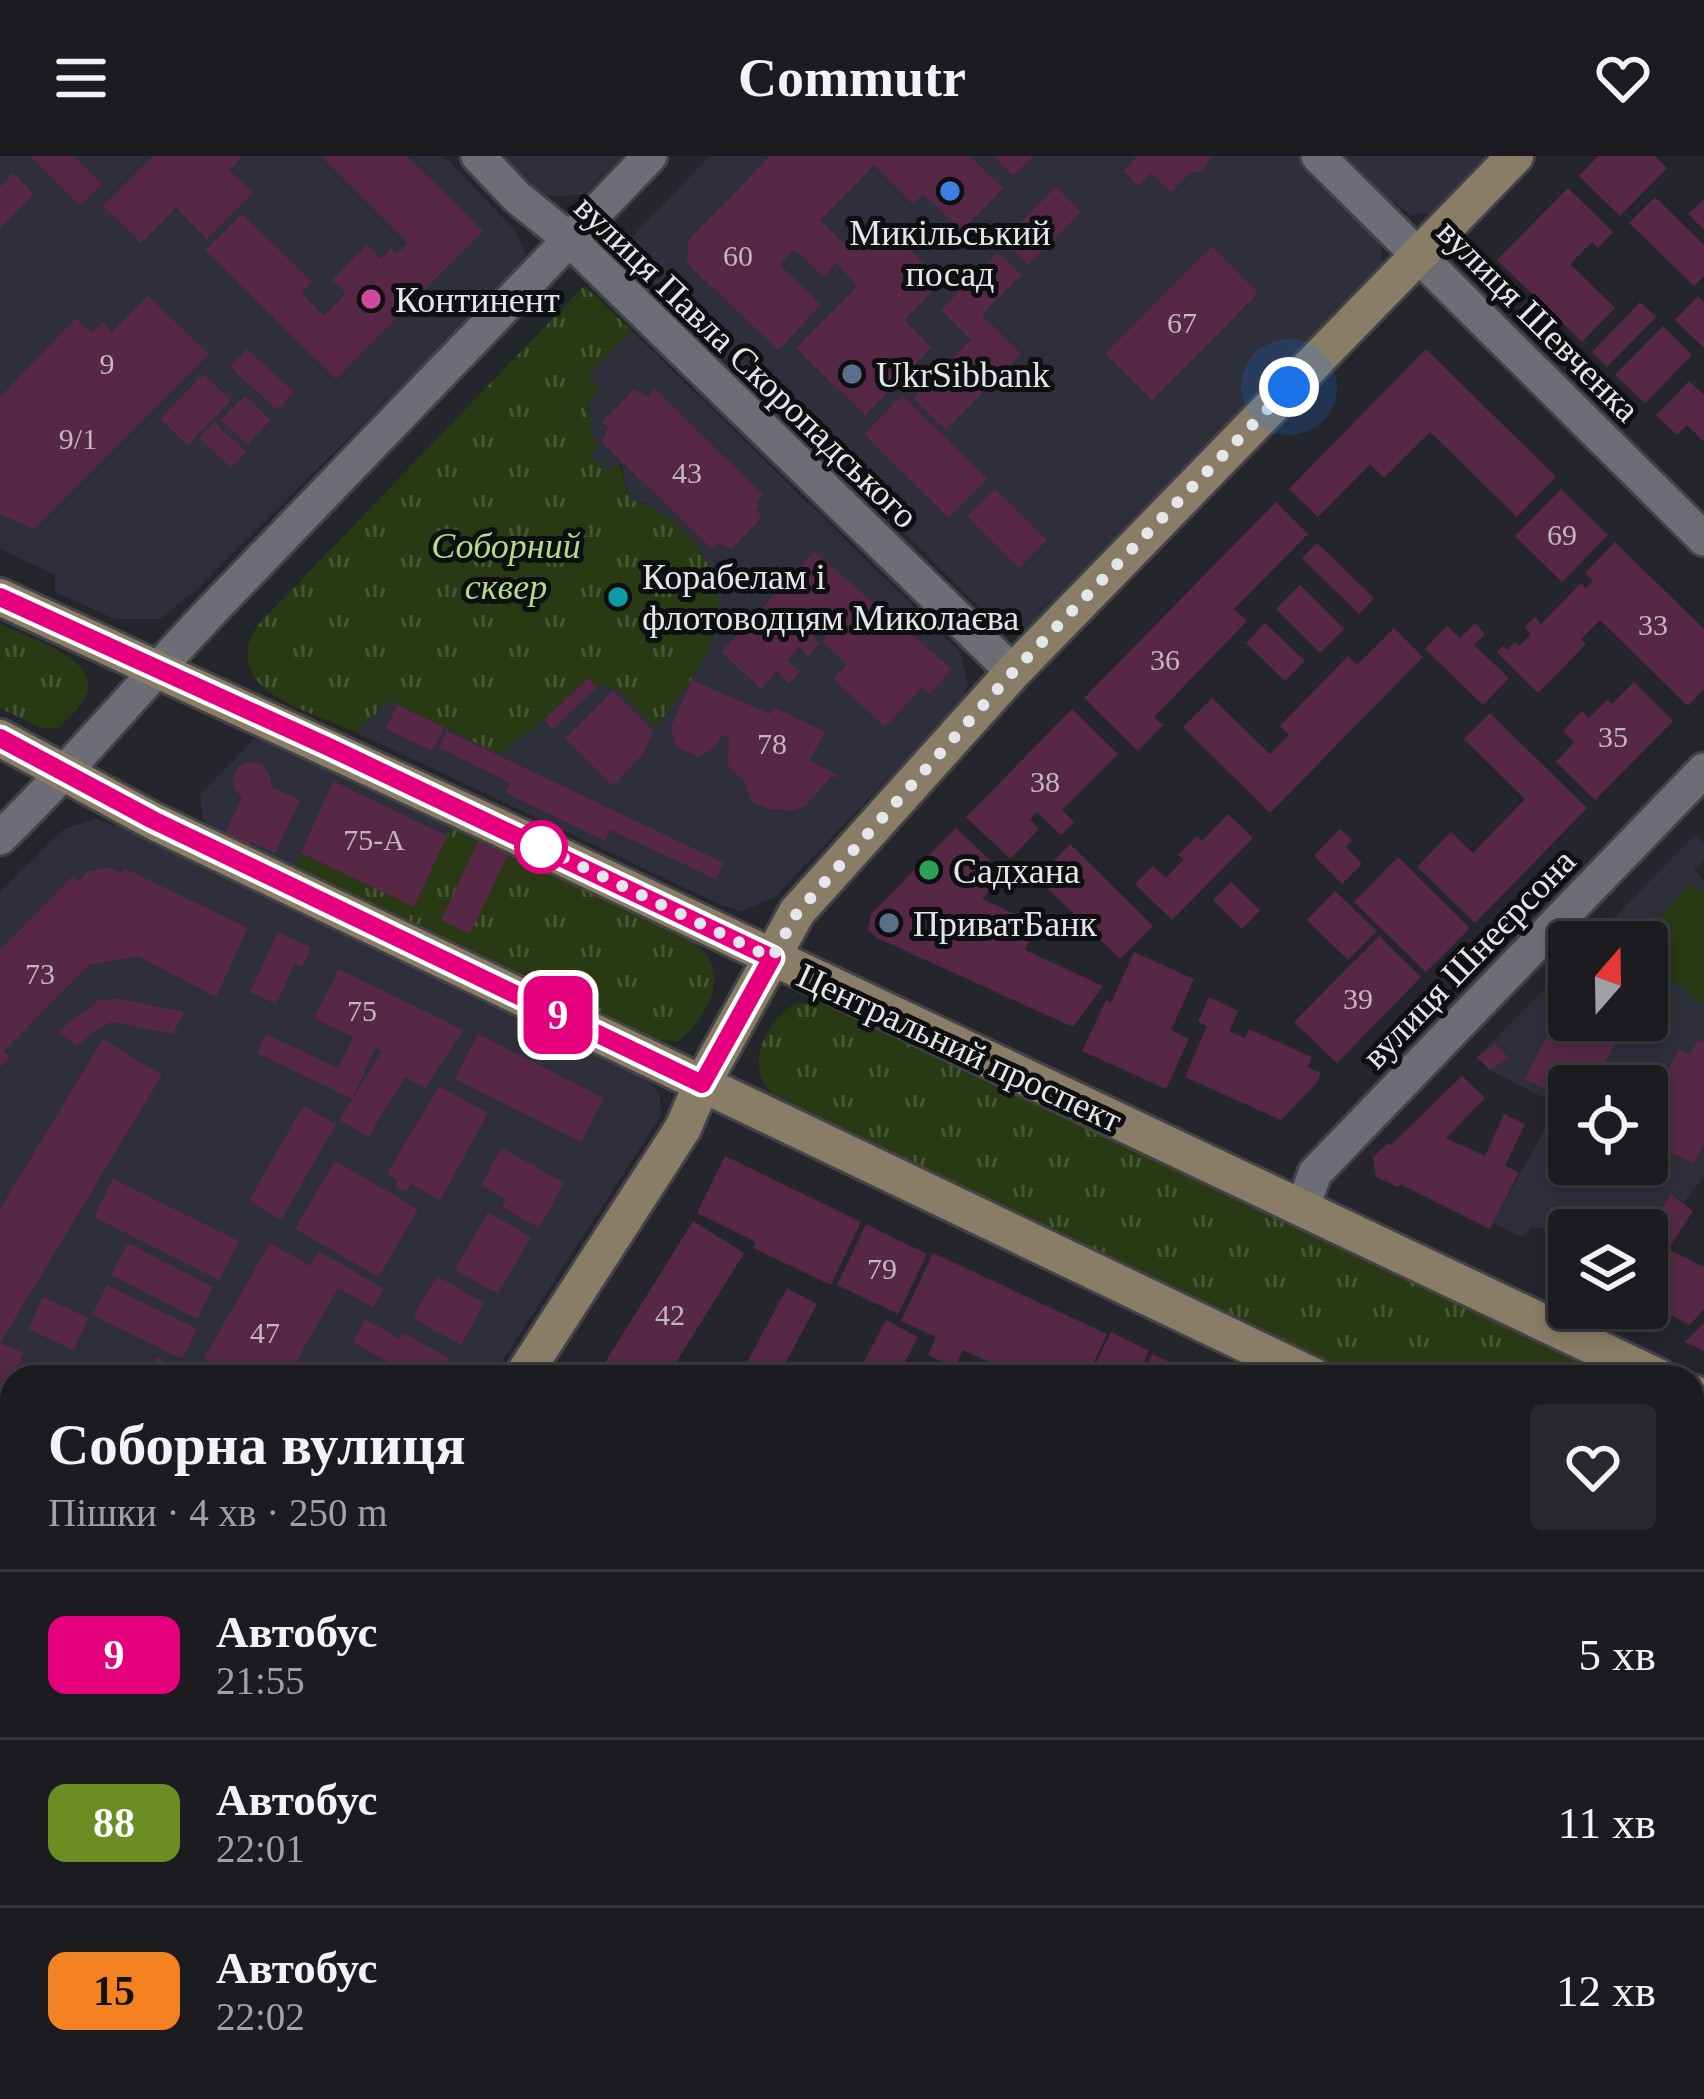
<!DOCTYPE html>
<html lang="uk">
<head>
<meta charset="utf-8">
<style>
  :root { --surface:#1c1c20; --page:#29292d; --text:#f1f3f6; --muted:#a0a1a5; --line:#3a3a3e }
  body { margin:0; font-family:"Times New Roman",serif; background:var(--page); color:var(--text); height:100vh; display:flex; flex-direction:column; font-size:45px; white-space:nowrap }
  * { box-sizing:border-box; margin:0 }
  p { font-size:39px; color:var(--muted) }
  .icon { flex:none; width:66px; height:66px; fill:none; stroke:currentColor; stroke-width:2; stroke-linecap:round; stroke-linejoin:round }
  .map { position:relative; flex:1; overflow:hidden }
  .side { position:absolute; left:0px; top:1209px; width:1704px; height:735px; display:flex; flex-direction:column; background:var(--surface); border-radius:36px 36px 0 0; box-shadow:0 6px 18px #0003,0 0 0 3px var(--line) }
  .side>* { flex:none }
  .badge { padding:0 24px; border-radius:18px; font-size:42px; line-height:78px }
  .needle { width:78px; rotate:20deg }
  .controls { position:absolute; left:1548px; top:765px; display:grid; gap:24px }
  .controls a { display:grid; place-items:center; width:120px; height:120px; border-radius:12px; background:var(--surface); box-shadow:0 6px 18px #0003,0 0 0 3px var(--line); font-size:60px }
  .you { position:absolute; width:60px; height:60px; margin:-30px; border:9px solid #fff; border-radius:50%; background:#1a73e8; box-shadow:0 0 0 18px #1a73e833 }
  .map>.badge { position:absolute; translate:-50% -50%; box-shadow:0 0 0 6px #fff }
  .round { display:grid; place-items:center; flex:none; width:126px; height:126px; border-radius:12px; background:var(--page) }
  .head { display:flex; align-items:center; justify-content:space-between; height:204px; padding:0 48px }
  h1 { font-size:57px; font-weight:600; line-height:90px }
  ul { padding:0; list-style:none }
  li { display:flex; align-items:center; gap:36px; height:168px; padding:0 48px; border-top:3px solid var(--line) }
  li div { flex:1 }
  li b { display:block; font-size:45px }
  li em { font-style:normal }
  li .badge { min-width:132px; font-weight:700; text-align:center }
  header { display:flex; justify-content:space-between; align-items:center; height:156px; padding:0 48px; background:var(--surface); font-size:54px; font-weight:600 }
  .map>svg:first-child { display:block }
</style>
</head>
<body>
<header><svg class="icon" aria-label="menu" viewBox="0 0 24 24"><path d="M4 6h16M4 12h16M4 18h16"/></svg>Commutr<svg class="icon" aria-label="heart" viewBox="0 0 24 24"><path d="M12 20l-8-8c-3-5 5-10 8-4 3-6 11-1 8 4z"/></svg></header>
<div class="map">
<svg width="1704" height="1943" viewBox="0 0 1704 1943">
  <defs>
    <pattern id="industrial-grid" width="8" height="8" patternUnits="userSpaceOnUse" patternTransform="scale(3)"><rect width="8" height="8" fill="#2e2f3a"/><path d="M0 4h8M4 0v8" fill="none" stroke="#42434d"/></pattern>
    <pattern id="grass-tufts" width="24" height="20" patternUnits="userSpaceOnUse" patternTransform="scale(3)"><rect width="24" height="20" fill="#293913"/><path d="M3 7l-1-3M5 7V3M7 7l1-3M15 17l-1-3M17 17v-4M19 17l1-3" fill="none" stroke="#485636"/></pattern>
  </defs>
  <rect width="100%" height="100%" fill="#25262b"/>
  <path fill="#2e2f3a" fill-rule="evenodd" d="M 0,0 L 444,0 L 515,74 L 526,99 L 521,110 L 196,434 L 160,463 L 115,463 L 55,436 L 55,419 L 0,393 Z
    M 503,0 L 622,0 L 585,38 L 552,41 L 535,34 Z
    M 710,0 L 1305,0 L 1380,83 L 1382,105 L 1379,115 L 1028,475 L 1022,475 L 987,458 L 616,97 Z
    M 1346,0 L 1497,0 L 1457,41 L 1433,57 L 1412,59 L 1389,44 Z
    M 631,174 L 951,487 L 960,497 L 968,526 L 962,545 L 774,742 L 741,755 L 721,749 L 355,576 L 389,545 L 499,597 L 542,565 L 588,522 L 616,531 L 657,570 L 707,404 L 681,371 L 645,347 L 629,343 L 622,309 L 618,307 L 608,316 L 590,299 L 588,220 Z
    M 254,583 L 272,587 L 451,672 L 414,751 L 302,697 L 295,710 L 224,680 L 210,670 L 203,663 L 200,639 Z
    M 96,663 L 122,671 L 626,913 L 648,924 L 660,939 L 661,960 L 492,1221 L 12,1221 L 12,1310 L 0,1304 L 0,736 L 64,673 Z
    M 1695,679 L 1704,687 L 1704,703 L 1694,714 L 1704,724 L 1704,1021 L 1684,1046 L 1671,1038 L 1647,1074 L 1569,1074 L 1569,1106 L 1557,1099 L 1559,1084 L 1546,1072 L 1532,1072 L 1522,1081 L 1493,1067 L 1558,949 L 1490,914 L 1477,901 L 1569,808 L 1569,864 L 1647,864 L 1647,786 L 1590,786 ZM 1569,930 L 1647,930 L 1647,1008 L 1569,1008 Z
    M 0,1347 L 12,1351 L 12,1932 L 32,1932 L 28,1943 L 0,1943 Z"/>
  <path fill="url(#industrial-grid)" d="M 1704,1781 L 1704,1943 L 1627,1943 L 1632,1932 L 1692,1932 L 1692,1806 Z"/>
  <path fill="url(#grass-tufts)" d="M 584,130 L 631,174 L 588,220 L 600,233 L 587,247 L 592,282 L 599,289 L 590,299 L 608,316 L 619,306 L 629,343 C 685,358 731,417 715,477 C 706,511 676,543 656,571 L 616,531 L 612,534 L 605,528 L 598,532 L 588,522 L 542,565 L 499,598 L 390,545 L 355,576 C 310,555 216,534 258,469 Z
    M 0,468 C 51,492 133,512 57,572 L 41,572 L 0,552 Z
    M 451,672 L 694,786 C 731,814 710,859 678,885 L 658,884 L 295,710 L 301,697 L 414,751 Z
    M 796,847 L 824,848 L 840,855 L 1616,1221 L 1360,1221 L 780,944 C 741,916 762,869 796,847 Z
    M 1692,1257 L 1704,1262 L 1704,1385 L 1692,1379 Z"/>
  <path fill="#293913" d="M 1691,727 L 1704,739 L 1704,852 L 1647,801 L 1647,786 L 1637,786 Z"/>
  <path fill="#562845" d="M 30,0 L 74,0 L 102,28 L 80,50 Z
    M 153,0 L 243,0 L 229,14 L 253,37 L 207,83 L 176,51 L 141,87 L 103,50 Z
    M 321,0 L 407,0 L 483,75 L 336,223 L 205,94 L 242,58 L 312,126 L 301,137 L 324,160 L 346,137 L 332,124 L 367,89 L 381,103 L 391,93 L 397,98 L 408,87 Z
    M 770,0 L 970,0 L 1003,32 L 961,75 L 923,38 L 913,48 L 874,9 L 820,65 L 850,93 L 882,62 L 941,127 L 904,164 L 932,191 L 865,259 L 796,192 L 857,131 L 837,106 L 823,121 L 794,93 L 780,109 L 821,149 L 778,194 L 687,107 L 688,85 Z
    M 994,0 L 1033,0 L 1013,20 Z
    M 1134,0 L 1212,0 L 1202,17 L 1191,16 L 1171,36 L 1151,17 L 1139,30 L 1124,15 L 1136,2 Z
    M 1598,0 L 1655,0 L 1667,12 L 1620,60 L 1579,20 Z
    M 13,17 L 34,38 L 0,72 L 0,31 Z
    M 1056,31 L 1081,56 L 1028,109 L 1003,84 Z
    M 1568,32 L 1613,76 L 1598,92 L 1592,86 L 1570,108 L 1615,152 L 1582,186 L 1497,104 Z
    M 1655,41 L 1704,89 L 1704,120 L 1694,130 L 1629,67 Z
    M 1704,43 L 1704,74 L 1688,58 Z
    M 1212,90 L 1258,137 L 1152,244 L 1105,198 Z
    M 998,96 L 1021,119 L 982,159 L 1021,198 L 945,274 L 913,242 L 971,184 L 941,154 Z
    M 148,140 L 209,198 L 34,373 L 0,358 L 0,241 L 76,162 L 92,177 L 102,166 L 112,176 Z
    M 1698,140 L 1704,146 L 1704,192 L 1675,164 Z
    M 1640,146 L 1656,161 L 1607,211 L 1592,196 Z
    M 1663,170 L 1692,199 L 1645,247 L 1615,219 Z
    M 247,193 L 294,236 L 277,254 L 230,211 Z
    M 1426,193 L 1556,321 L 1517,361 L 1430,276 L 1384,322 L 1370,308 L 1318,361 L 1289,333 Z
    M 203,218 L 231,244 L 188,289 L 160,263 Z
    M 1689,225 L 1704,239 L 1704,286 L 1687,269 L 1677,279 L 1656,259 Z
    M 634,233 L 648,241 L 655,233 L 763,339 L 756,346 L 760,351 L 756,355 L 762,361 L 731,393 L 717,387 L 712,393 L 602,286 L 608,272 L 602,266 Z
    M 902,239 L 987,323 L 949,362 L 864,278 Z
    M 245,240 L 271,264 L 247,289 L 221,264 Z
    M 214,266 L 246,296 L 231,312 L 199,282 Z
    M 995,333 L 1047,384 L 1019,412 L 967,360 Z
    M 1561,333 L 1608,379 L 1562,426 L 1515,380 Z
    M 1276,346 L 1308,378 L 1234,453 L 1247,465 L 1154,561 L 1163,569 L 1138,595 L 1084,542 Z
    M 1615,386 L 1704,473 L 1704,533 L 1688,550 L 1600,464 L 1581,483 L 1586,488 L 1538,537 L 1497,496 L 1503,490 L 1507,494 L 1515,486 L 1519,490 L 1531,478 L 1525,471 L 1535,461 L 1541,468 L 1581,427 L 1586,432 L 1593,425 L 1585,417 Z
    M 1317,387 L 1374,442 L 1359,458 L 1302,402 Z
    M 814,396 L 952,513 L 930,538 L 922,531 L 885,571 L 833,523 L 847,508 L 822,486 L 827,481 L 817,472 L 811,478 L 820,487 L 808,500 L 799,491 L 787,505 L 800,516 L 789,528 L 777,515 L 761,533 L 721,496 Z
    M 1300,429 L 1344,473 L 1320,497 L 1276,453 Z
    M 1265,467 L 1305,505 L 1285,525 L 1246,487 Z
    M 1475,467 L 1485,478 L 1474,489 L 1509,522 L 1483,549 L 1425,493 L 1447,470 L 1460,482 Z
    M 1394,472 L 1423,501 L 1270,657 L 1183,571 L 1212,542 L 1270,598 L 1289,579 L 1280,570 L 1348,500 L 1357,509 Z
    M 588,522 L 597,531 L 553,573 L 544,564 Z
    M 692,524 L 770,558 L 773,551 L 826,576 L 809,604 L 839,620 L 830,622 L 805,650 L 790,655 L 769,653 L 751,645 L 746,628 L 728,609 L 729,582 L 722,579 L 715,592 L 698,601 L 675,590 L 671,571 Z
    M 1634,526 L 1673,565 L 1595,644 L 1556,606 L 1574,586 L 1563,575 L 1582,555 L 1589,562 L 1607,544 L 1612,548 Z
    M 613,535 L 653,574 L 644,597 L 613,630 L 565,582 Z
    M 397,549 L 444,571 L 432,595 L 386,573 Z
    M 1072,553 L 1118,598 L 1062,654 L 1074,666 L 1061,679 L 1037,656 L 1030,663 L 1039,673 L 1010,703 L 966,661 Z
    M 1490,557 L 1587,652 L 1475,767 L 1417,711 L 1451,676 L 1473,697 L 1525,643 L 1464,583 Z
    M 447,575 L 724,707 L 716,723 L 610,674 L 605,685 L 506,637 L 511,627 L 439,592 Z
    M 251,606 L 262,609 L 270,620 L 271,631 L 300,644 L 275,697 L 251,686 L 248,692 L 224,680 L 242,641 L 234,633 L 233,622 L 239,610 Z
    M 333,625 L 447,680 L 414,751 L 301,697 Z
    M 1228,658 L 1253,682 L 1172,764 L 1135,728 L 1153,710 L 1166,722 L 1184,703 L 1178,699 L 1197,680 L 1202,685 Z
    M 956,672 L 1005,719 L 982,743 L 1037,768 L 1025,794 L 1103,830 L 1073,871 L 875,781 L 868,773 L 871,758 Z
    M 1340,673 L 1352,684 L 1346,691 L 1362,708 L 1342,728 L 1314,700 Z
    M 478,685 L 508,699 L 470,778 L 441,764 Z
    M 1070,688 L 1153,770 L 1120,803 L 1037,722 Z
    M 1398,701 L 1470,772 L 1426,816 L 1354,746 Z
    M 109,711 L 121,718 L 124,712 L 248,772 L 216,841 L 138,800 L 89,809 L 4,895 L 10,901 L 0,911 L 0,794 L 72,721 L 78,725 L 87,716 Z
    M 1231,726 L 1260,754 L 1242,773 L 1213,744 Z
    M 1335,735 L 1377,775 L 1348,804 L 1307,764 Z
    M 278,776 L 311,792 L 302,811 L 295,807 L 276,848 L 250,836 Z
    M 1379,780 L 1421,821 L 1337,907 L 1294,866 Z
    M 1134,796 L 1194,823 L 1171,874 L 1189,883 L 1166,933 L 1082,895 L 1106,844 L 1111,847 Z
    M 339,813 L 463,874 L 425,932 L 405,921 L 368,981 L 339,964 L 382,895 L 376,891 L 352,943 L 257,897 L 266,878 L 338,912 L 353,881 L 314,862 Z
    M 1569,835 L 1569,864 L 1626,866 L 1605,907 L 1658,934 L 1679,893 L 1690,899 L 1698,883 L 1704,886 L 1704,987 L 1694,1008 L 1647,984 L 1647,930 L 1569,930 L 1569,945 L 1525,923 Z
    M 1209,841 L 1238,855 L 1229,875 L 1245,882 L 1249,873 L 1312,901 L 1308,911 L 1321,917 L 1316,928 L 1281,964 L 1185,921 L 1207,870 L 1198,866 Z
    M 120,843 L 184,856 L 173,878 L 112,866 L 97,873 L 77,890 L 58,875 L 99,844 Z
    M 478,878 L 604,942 L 581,986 L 455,923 Z
    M 103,883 L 162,919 L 0,1187 L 24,1197 L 12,1221 L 12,1279 L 0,1274 L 0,1053 Z
    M 1496,889 L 1509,902 L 1490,914 L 1477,901 Z
    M 1462,920 L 1485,942 L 1446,982 L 1485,1000 L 1504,958 L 1525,968 L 1505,1010 L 1519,1016 L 1490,1073 L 1400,1028 L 1398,1031 L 1376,1021 L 1373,1001 L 1387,988 L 1391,989 Z
    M 439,930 L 488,957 L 440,1044 L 411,1028 L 406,1037 L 395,1031 L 398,1025 L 387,1018 Z
    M 303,950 L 336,968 L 281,1064 L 249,1045 Z
    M 502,992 L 564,1027 L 539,1072 L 502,1051 L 506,1044 L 481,1029 Z
    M 725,1000 L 861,1066 L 831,1129 L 753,1092 L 756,1086 L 697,1057 Z
    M 335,1005 L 418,1053 L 379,1121 L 295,1073 Z
    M 113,1023 L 239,1085 L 219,1124 L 94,1061 Z
    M 1671,1038 L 1693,1055 L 1668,1093 L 1704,1111 L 1704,1153 L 1690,1169 L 1647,1147 L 1647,1074 Z
    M 488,1056 L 531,1081 L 498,1138 L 455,1114 Z
    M 693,1065 L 744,1097 L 667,1221 L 596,1221 Z
    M 866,1068 L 927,1098 L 898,1158 L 837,1129 Z
    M 128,1087 L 213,1131 L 197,1163 L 111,1119 Z
    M 270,1087 L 310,1110 L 319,1095 L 384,1133 L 373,1152 L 338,1132 L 296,1206 L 322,1221 L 236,1221 L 204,1202 Z
    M 933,1097 L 1107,1178 L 1087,1221 L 1021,1221 L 963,1194 L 955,1212 L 928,1199 L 936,1181 L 901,1165 Z
    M 437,1120 L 484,1147 L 461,1189 L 413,1162 Z
    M 107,1129 L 197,1173 L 182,1203 L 92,1159 Z
    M 787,1132 L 817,1148 L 778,1221 L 739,1221 Z
    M 43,1141 L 88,1162 L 74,1194 L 28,1173 Z
    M 365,1163 L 400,1183 L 404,1177 L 450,1203 L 440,1221 L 414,1221 L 353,1186 Z
    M 886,1164 L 918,1181 L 897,1221 L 856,1221 Z
    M 1704,1167 L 1704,1195 L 1685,1186 Z
    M 1111,1176 L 1149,1195 L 1137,1221 L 1089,1221 Z
    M 1152,1198 L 1202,1221 L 1141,1221 Z
    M 157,1201 L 190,1221 L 145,1221 Z
    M 0,1404 L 12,1409 L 0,1441 Z
    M 12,1569 L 12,1623 L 0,1616 L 0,1575 L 6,1579 Z
    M 0,1702 L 12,1710 L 12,1751 L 0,1743 Z
    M 5,1784 L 12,1789 L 12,1844 L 8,1841 L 0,1853 L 0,1792 Z
    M 145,1932 L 200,1932 L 193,1943 L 137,1943 Z
    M 214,1932 L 296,1932 L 288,1943 L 231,1943 Z
    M 426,1932 L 463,1932 L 457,1943 L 446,1943 Z
    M 490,1932 L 553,1932 L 575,1943 L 484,1943 Z
    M 705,1932 L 736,1932 L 734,1935 L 751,1943 L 727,1943 Z
    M 788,1932 L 845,1932 L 839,1943 L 783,1943 Z
    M 867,1932 L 939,1932 L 934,1943 L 862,1943 Z
    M 984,1932 L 1040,1932 L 1035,1943 L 1008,1943 Z
    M 1057,1932 L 1082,1932 L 1105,1943 L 1052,1943 Z
    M 1360,1932 L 1489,1932 L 1484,1943 L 1365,1943 L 1357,1939 Z"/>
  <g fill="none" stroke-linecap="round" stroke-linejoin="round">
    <defs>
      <path id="street" d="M 478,0 L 517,41 L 569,83 L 1013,516
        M 1318,0 L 1704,383
        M 0,682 C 77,607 145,524 219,447 L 650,0
        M 1302,1053 L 1315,1017 L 1704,614
        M 0,1327 L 12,1333
        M 1692,1662 L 1704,1637
        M 1234,1932 L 1257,1943
        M 1554,1943 L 1559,1932"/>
      <path id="secondary" d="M 0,441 L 494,669 L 1658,1221
        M 0,582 L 153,665 L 1315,1221
        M 522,1221 L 683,972 L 702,928 L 797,756 L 1013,516 L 1515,0
        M 1692,1237 L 1704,1242
        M 1692,1401 L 1704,1407
        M 59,1943 L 66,1932"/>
    </defs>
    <use href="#street" stroke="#424347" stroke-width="39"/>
    <use href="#secondary" stroke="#424347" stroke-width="42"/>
    <use href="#street" stroke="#6d6e75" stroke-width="33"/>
    <use href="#secondary" stroke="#8a7d67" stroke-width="36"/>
  </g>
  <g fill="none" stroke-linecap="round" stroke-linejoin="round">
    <defs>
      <path id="line" d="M 0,441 L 331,592 L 772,802 L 702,928 L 153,664 L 0,582"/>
    </defs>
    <use href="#line" stroke="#fff" stroke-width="27"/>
    <use href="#line" stroke="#e6007e" stroke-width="18"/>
    <path stroke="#e5e6ea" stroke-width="12" stroke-dasharray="0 21.6" d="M 541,691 L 533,687 L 772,802 L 797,757 L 1013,516 L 1289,231"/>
  </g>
  <circle fill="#3f7fe0" stroke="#0e0f11" stroke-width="4.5" cx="950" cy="35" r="12"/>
  <circle fill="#d1479c" stroke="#0e0f11" stroke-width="4.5" cx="371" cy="143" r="12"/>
  <g fill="#5c6f8a" stroke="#0e0f11" stroke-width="4.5">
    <circle cx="852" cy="218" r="12"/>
    <circle cx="889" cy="767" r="12"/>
  </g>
  <circle fill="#0f9aa8" stroke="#0e0f11" stroke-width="4.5" cx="618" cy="441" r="12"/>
  <circle fill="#fff" stroke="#e6007e" stroke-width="6" cx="541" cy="691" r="24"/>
  <circle fill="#2e9e5b" stroke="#0e0f11" stroke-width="4.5" cx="929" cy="714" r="12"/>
  <g text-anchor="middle" stroke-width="10" stroke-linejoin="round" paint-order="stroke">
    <g font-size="30" fill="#c1b6c1">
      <text x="738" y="110">60</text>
      <text x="1182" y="177">67</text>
      <text x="107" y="218">9</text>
      <text x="78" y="293">9/1</text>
      <text x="687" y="327">43</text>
      <text x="1562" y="389">69</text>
      <text x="1653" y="479">33</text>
      <text x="1165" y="514">36</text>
      <text x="1613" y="591">35</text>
      <text x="772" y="598">78</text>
      <text x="1045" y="636">38</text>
      <text x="374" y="694">75-А</text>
      <text x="40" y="828">73</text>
      <text x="1358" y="853">39</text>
      <text x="362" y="865">75</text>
      <text x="882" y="1123">79</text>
      <text x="670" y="1169">42</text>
      <text x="265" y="1187">47</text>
    </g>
    <g font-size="36" fill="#e5e6ea" stroke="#0e0f11" text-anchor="start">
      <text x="950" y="89" text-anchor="middle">Микільський<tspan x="950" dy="41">посад</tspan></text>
      <text x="395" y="156">Континент</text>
      <text x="876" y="231">UkrSibbank</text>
      <text x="642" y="433">Корабелам і<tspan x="642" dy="41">флотоводцям Миколаєва</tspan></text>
      <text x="953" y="727">Садхана</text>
      <text x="913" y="780">ПриватБанк</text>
    </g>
    <g font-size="36" fill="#e5e6ea" stroke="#0e0f11">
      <text transform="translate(1539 164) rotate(45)" y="13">вулиця Шевченка</text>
      <text transform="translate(747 205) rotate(44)" y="13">вулиця Павла Скоропадського</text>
      <text transform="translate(1468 802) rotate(-46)" y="13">вулиця Шнеєрсона</text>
      <text transform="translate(960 891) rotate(25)" y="13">Центральний проспект</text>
    </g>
    <g font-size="36" font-style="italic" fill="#b6d98d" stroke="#0e0f11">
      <text x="506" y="402">Соборний<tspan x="506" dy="41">сквер</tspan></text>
    </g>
  </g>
</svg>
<div class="controls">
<a><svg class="needle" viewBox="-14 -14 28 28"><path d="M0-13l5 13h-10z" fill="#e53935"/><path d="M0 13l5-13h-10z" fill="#a0a1a5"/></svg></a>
<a><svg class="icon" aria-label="locate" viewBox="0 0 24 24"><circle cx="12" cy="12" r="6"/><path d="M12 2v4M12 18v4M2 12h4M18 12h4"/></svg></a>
<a><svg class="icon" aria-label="layers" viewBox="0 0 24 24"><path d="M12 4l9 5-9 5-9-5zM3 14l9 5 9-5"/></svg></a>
</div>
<div class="you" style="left:1289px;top:231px"></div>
<b class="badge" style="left:558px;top:859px;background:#e6007e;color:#fff">9</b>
<section class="side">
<div class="head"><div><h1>Соборна вулиця</h1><p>Пішки · 4 хв · 250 m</p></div><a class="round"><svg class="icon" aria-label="heart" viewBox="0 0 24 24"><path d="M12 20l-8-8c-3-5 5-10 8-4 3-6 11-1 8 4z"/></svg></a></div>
<ul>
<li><span class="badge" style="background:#e6007e;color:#fff">9</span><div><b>Автобус</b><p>21:55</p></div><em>5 хв</em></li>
<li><span class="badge" style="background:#6b8e23;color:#fff">88</span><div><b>Автобус</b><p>22:01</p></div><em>11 хв</em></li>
<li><span class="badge" style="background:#f58220;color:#111">15</span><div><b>Автобус</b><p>22:02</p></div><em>12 хв</em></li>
</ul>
</section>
</div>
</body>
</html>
